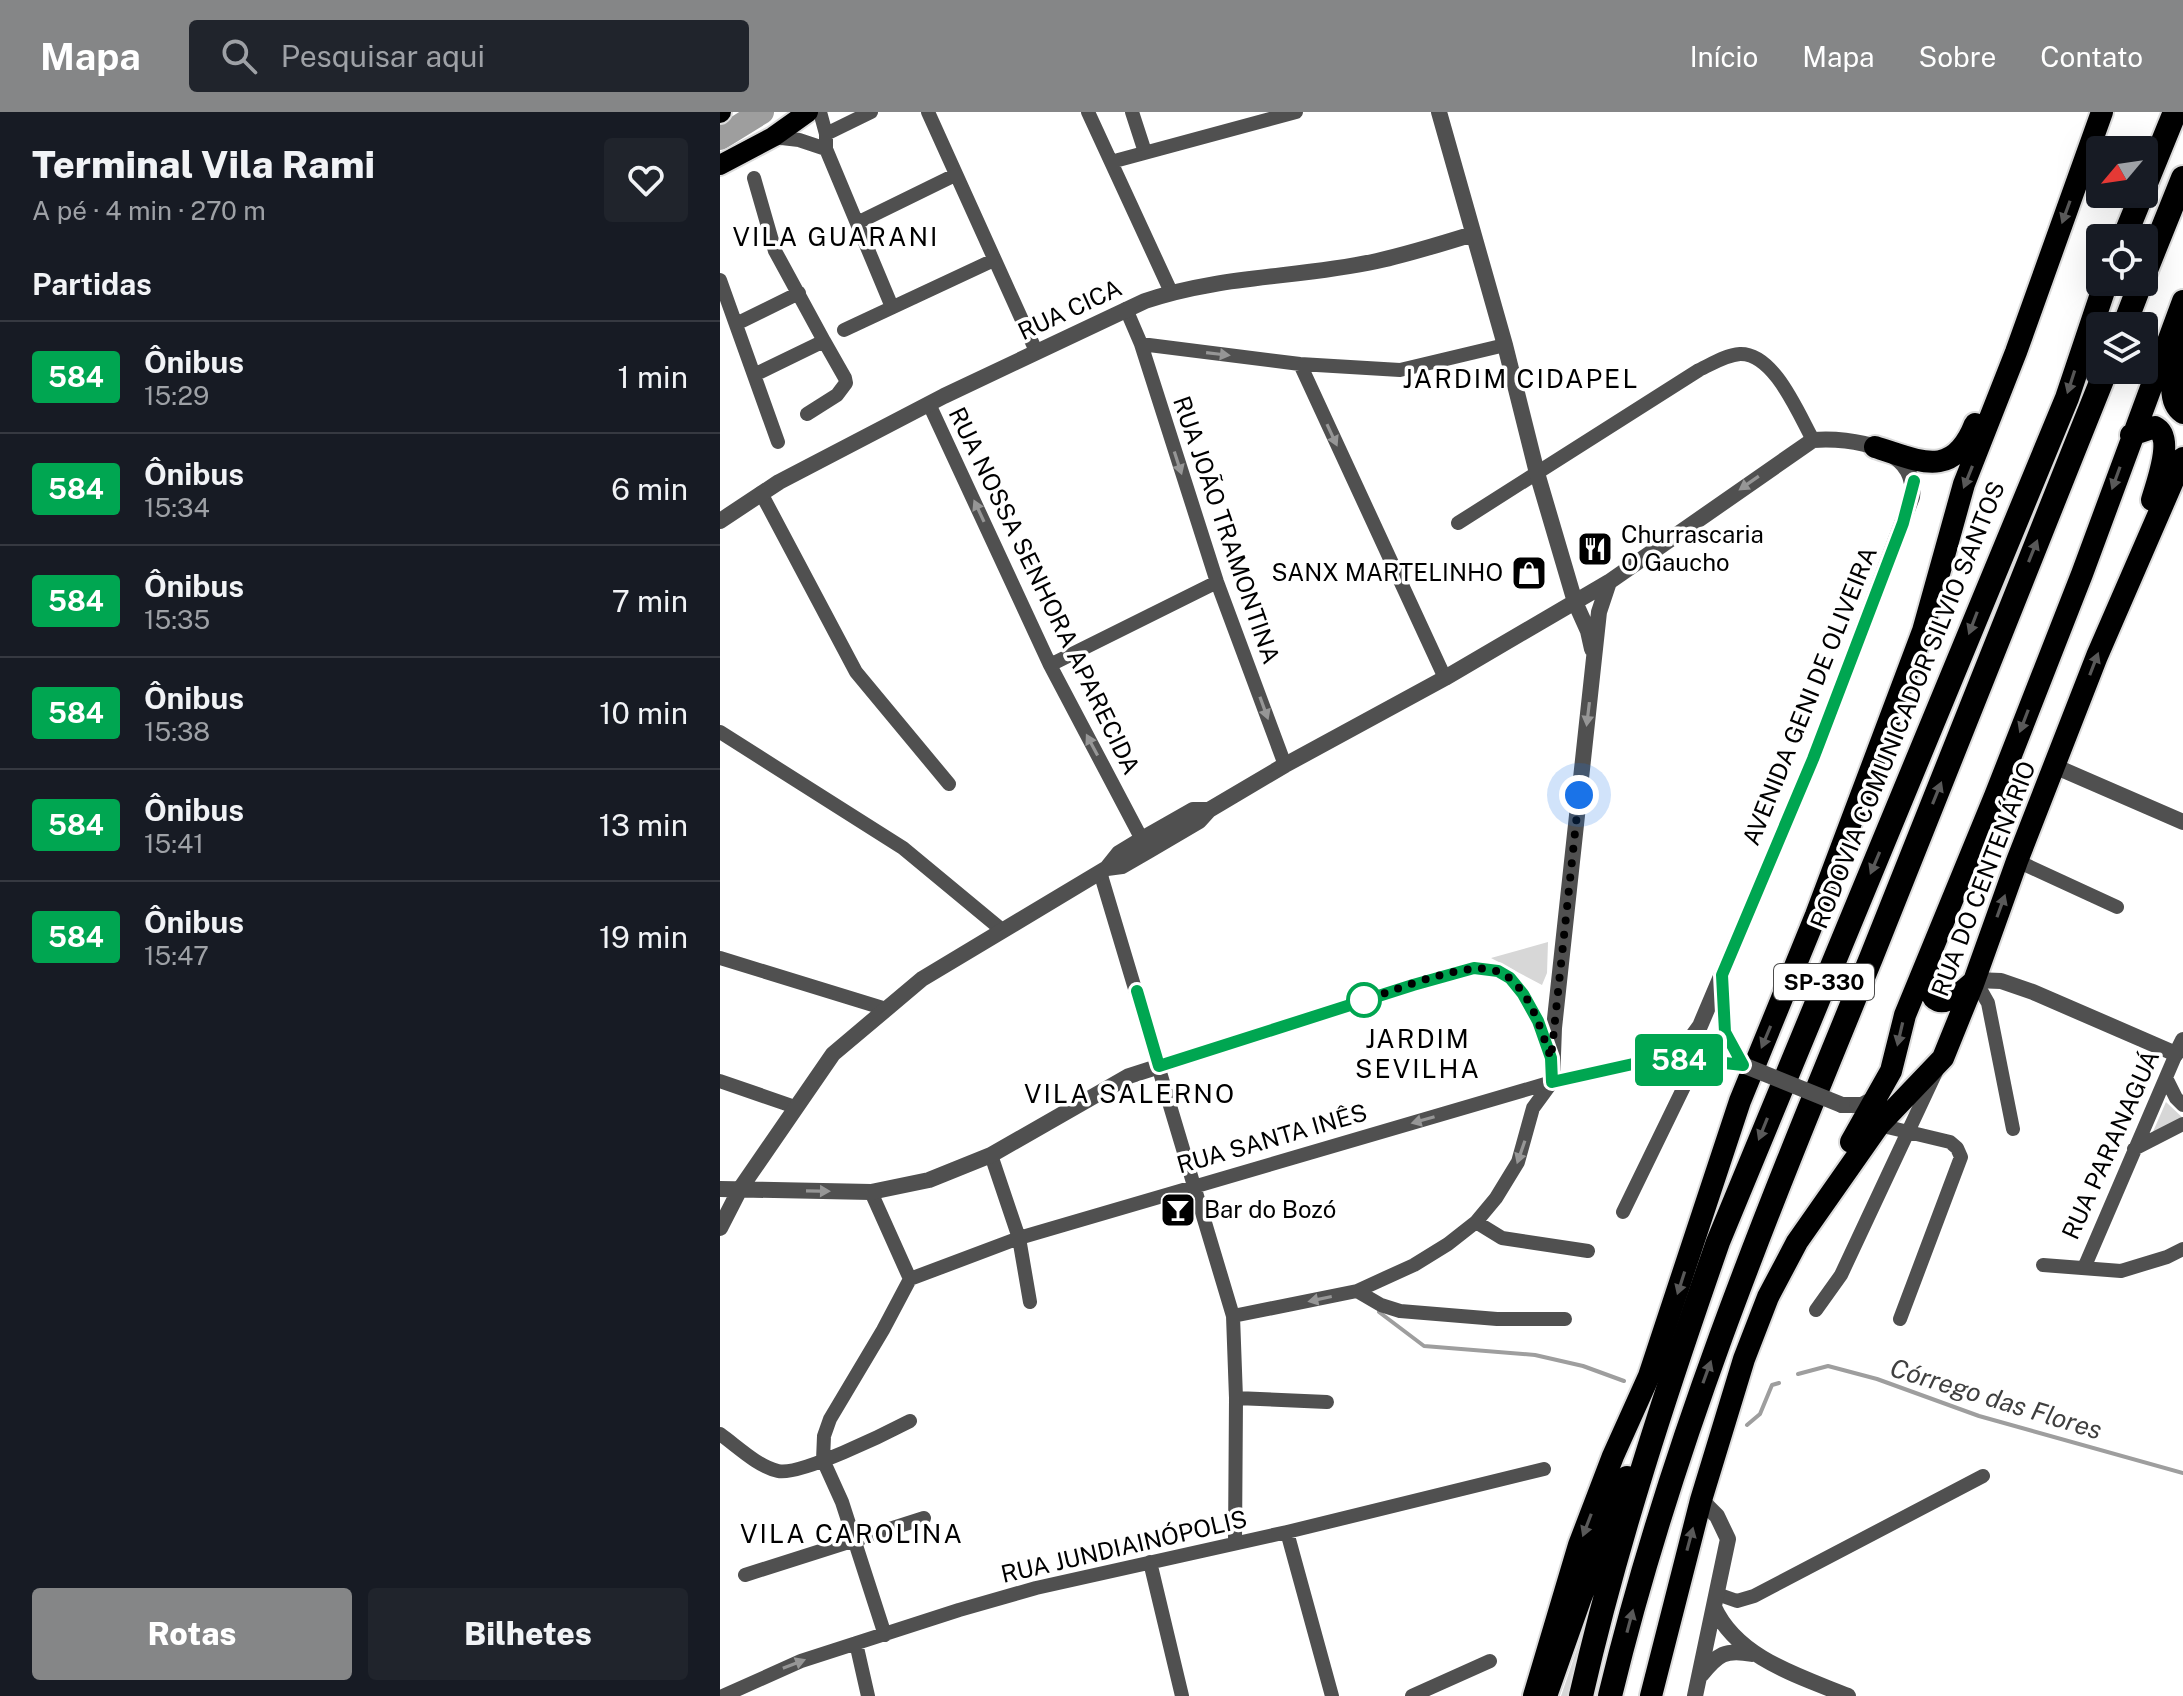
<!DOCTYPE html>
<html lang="pt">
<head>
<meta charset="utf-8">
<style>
  :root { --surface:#171b24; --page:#20242c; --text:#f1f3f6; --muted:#9ea1a6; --line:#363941; --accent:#858687 }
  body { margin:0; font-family:"Public Sans",sans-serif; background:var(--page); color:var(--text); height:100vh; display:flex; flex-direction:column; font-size:30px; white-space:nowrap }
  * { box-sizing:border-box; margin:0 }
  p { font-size:26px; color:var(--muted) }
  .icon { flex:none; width:44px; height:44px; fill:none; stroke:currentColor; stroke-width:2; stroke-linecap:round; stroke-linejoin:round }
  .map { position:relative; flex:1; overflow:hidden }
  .panel { display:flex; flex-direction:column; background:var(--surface); width:720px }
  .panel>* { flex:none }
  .badge { padding:0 16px; border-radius:6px; font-size:28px; line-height:52px }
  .needle { width:52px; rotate:241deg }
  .fabs { position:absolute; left:1366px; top:24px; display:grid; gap:16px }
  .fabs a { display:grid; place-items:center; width:72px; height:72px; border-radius:8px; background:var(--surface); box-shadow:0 8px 32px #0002; font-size:40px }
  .you { position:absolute; width:40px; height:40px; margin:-20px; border:6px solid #fff; border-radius:50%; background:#1a73e8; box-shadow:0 0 0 12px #1a73e833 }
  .map>.badge { position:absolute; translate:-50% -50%; box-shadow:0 0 0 4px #fff }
  h2 { padding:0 32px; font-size:30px; line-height:72px }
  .round { display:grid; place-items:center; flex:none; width:84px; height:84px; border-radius:8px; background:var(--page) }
  .head { display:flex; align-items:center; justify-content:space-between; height:136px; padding:0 32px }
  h1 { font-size:38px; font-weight:800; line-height:60px }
  .action { display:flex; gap:16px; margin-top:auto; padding:16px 32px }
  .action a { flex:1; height:92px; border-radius:8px; background:var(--accent); color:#fff; font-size:32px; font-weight:800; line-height:92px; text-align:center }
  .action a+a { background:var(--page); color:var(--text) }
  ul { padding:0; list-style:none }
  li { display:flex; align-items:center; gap:24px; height:112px; padding:0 32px; border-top:2px solid var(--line) }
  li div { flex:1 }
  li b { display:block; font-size:30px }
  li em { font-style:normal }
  li .badge { min-width:88px; font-weight:700; text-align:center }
  header { display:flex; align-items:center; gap:48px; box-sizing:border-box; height:112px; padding:0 40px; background:var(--accent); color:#fff }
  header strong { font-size:38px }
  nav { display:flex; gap:44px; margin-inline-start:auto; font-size:28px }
  .search { width:560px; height:72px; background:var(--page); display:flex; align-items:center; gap:20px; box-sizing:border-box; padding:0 28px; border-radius:8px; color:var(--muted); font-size:30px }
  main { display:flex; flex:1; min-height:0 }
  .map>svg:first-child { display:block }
</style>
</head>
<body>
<header>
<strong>Mapa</strong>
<div class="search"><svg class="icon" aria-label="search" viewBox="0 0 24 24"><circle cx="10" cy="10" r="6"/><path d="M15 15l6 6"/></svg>Pesquisar aqui</div>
<nav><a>Início</a><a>Mapa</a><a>Sobre</a><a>Contato</a></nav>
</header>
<main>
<section class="panel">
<div class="head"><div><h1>Terminal Vila Rami</h1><p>A pé · 4 min · 270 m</p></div><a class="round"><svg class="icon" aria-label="heart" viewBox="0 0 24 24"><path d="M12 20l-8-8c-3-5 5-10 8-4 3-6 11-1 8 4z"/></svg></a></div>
<h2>Partidas</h2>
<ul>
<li><span class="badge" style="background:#00a651;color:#fff">584</span><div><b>Ônibus</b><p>15:29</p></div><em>1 min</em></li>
<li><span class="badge" style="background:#00a651;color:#fff">584</span><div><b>Ônibus</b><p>15:34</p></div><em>6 min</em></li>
<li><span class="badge" style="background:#00a651;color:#fff">584</span><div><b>Ônibus</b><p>15:35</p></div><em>7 min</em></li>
<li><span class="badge" style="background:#00a651;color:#fff">584</span><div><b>Ônibus</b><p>15:38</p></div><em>10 min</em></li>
<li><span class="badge" style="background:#00a651;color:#fff">584</span><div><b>Ônibus</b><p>15:41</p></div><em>13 min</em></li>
<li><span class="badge" style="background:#00a651;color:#fff">584</span><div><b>Ônibus</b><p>15:47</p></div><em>19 min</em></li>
</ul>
<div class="action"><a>Rotas</a><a>Bilhetes</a></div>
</section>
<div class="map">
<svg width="1463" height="1584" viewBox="0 0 1463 1584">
  <rect width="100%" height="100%" fill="#fff"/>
  <path fill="#d7d7d7" d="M 828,830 L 827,861 L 822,873 L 771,846 Z
    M 1446,990 L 1463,1006 L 1432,1022 Z
    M 866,1510 L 868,1524 L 852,1584 L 841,1584 Z"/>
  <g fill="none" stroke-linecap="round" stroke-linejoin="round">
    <path stroke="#9e9e9e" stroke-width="4" d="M 659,1200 L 704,1234 L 815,1243 L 863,1254 L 904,1269
      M 1078,1262 L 1108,1254 L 1157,1267 L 1259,1304 L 1463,1361
      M 1027,1313 L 1040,1302 L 1052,1273 L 1059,1271"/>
    <path stroke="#9e9e9e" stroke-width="24" d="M 0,26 L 42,0"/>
    <defs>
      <path id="primary" d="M 0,1 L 1,0
        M 0,53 L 53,25 L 88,0"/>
      <path id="trunk" d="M 1463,223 C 1459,244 1441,286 1463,301
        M 1411,323 L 1435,315 C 1455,325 1437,370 1432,388
        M 1155,335 C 1200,349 1233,368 1255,312
        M 1208,851 C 1208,859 1207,870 1210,878 C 1217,903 1242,880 1252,871
        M 1131,1030 L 1171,959 L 1185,903 L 1275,684 L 1362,462 L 1463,189
        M 814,1584 L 859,1433 L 893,1344 L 929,1264 L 1020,989 L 1096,803 L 1203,519 L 1244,372 L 1296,240 L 1382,0
        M 931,1584 L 981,1388 L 1024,1247 L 1048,1185 L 1077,1130 L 1159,1013 L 1223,946 L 1253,872 L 1297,749 L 1377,544 L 1463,346"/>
      <path id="motorway" d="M 1424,76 L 1455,0
        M 1404,126 L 1422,82
        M 1424,163 L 1463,66
        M 1404,214 L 1421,170
        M 825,1584 L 860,1485 L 907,1366
        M 861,1584 C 896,1430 946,1279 998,1130 L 1347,286 L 1386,170
        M 890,1584 C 952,1327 1051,1090 1151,846 C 1230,651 1307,454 1386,258"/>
    </defs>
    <use href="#primary" stroke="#dbdbdb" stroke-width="24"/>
    <use href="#trunk" stroke="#dbdbdb" stroke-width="26"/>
    <use href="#motorway" stroke="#dbdbdb" stroke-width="28"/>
    <path stroke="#505050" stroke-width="14" d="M 100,0 L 106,22 L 106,37 L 172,195
      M 208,0 L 316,239
      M 368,0 L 451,180
      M 412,0 L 425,40
      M 106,22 L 151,0
      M 53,25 L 79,28 L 106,37
      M 391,50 L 576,0
      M 34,66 L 55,139 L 104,229 L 34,263
      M 137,111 L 235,63
      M 0,168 L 58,330
      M 406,197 L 421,232 L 497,470 L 565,653
      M 16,212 L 79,181
      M 124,218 L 274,148
      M 421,232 L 580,252 L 680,258 L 785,233
      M 580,252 L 725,566
      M 209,292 L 330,553 L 427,737
      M 87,302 L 117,283 L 126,271 L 125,266 L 104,229
      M 41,381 L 136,560 L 229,672
      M 738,411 L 979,258 C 992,252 1005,243 1020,242 C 1054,241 1078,301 1093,328
      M 330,553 L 497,470
      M 0,620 L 183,736 L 282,818
      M 1297,749 L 1397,795
      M 380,760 L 513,1204 L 516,1286 L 515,1431
      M 0,846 L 166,897
      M 1255,868 L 1268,891 L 1293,1017
      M 1446,966 L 1456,986 L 1463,993
      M 0,969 L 75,995
      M 1159,1013 L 1230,1030 L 1237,1036 L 1241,1045 L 1180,1207
      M 1414,1037 L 1463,1012
      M 271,1043 L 299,1126 L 310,1190
      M 151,1080 L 190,1167
      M 903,1100 L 977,948
      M 756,1110 L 782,1126 L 868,1139
      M 1323,1153 L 1401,1159 L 1447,1145 L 1463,1137
      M 1364,1156 L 1456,942
      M 190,1167 L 299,1126 L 832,970
      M 637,1179 L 661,1193 L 680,1199 L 777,1207 L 845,1207
      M 1096,1198 L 1121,1163 L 1216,960
      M 513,1204 L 637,1179 L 694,1153 L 728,1132 L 756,1110 L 776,1086 L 798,1050 L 813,996 L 832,970
      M 516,1286 L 607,1290
      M 0,1322 C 17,1334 37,1354 58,1359 C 80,1364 167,1321 190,1309
      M 103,1348 L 104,1324 L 110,1307 L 163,1218 L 190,1167
      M 103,1348 L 122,1390 L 165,1523
      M 567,1420 L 612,1584
      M 430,1450 L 462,1584
      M 25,1463 L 204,1406
      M 997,1482 L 1017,1489 L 1034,1484 L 1263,1364
      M 136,1531 L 148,1584
      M 3,1584 L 81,1549 L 239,1498 L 316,1476 L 567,1420 L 824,1357
      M 692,1584 L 770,1549"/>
    <path stroke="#505050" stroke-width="16" d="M 719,0 L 785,233 L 817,361 L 855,490 L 868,519 L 872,537
      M 0,409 L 59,370 L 224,284 L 425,189 C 501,163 580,166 657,149 C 689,142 721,132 753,122
      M 889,470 L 879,500 L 834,916 L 832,970 L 931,948 L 977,948 L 1023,953
      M 1334,654 L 1463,710
      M 387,756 L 399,741 L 422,727 L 473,698 L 489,698
      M 1255,868 L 1281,869 L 1313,880 L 1456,942 L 1463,928
      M 1002,869 L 1005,920 L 1023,953
      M 1122,993 L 1142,993 L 1158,985
      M 0,1077 L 151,1080 L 209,1068 L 271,1043 L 409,964 L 693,873 L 754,856 L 778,859 L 790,866 L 803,882 L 818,909 L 831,946
      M 0,1116 L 20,1077 L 113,942 L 202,867 L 387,756 L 402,754 L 428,739 L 479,709 L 489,698 L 565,653 L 725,566 L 889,470 L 1093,328 C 1131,325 1199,335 1192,385 L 1093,647 L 980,914 L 972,925 L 931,948
      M 994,1495 C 1017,1546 1079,1564 1128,1584
      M 981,1563 C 998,1542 1005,1537 1032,1542
      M 975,1584 L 1008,1427 L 997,1404 L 981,1388"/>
    <use href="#primary" stroke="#000" stroke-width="20"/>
    <use href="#trunk" stroke="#000" stroke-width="22"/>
    <use href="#motorway" stroke="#000" stroke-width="24"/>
    <path stroke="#505050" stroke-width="16" d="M 1023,953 L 1122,993"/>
  </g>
  <defs><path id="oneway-solid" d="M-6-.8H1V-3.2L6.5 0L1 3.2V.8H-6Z" transform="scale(2)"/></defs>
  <g fill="#595959">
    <use href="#oneway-solid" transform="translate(1346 100) rotate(110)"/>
    <use href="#oneway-solid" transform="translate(1351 270) rotate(108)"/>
    <use href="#oneway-solid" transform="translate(1248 365) rotate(112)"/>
    <use href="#oneway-solid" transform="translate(1396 366) rotate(110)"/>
    <use href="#oneway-solid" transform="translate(1313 439) rotate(-68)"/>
    <use href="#oneway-solid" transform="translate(1253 511) rotate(111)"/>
    <use href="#oneway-solid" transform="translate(1374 552) rotate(-69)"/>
    <use href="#oneway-solid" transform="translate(1304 609) rotate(111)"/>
    <use href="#oneway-solid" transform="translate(1217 681) rotate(-68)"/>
    <use href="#oneway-solid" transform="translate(1155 751) rotate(113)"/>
    <use href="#oneway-solid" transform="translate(1281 794) rotate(-70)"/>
    <use href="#oneway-solid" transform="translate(1180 922) rotate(103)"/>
    <use href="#oneway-solid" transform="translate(1046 925) rotate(113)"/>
    <use href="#oneway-solid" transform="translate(1043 1017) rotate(112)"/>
    <use href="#oneway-solid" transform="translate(961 1171) rotate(108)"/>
    <use href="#oneway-solid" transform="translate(987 1260) rotate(-70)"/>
    <use href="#oneway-solid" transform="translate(867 1413) rotate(111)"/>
    <use href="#oneway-solid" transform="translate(970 1427) rotate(-75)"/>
    <use href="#oneway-solid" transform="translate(910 1509) rotate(-75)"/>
  </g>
  <g fill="#969696">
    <use href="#oneway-solid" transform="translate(498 242) rotate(7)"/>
    <use href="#oneway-solid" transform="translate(612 323) rotate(65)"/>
    <use href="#oneway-solid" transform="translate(458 351) rotate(72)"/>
    <use href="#oneway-solid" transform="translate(1029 371) rotate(145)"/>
    <use href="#oneway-solid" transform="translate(259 399) rotate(-115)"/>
    <use href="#oneway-solid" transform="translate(544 596) rotate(70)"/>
    <use href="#oneway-solid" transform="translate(868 602) rotate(97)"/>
    <use href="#oneway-solid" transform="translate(372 633) rotate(-118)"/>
    <use href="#oneway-solid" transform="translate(703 1008) rotate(164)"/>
    <use href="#oneway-solid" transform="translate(801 1040) rotate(109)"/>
    <use href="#oneway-solid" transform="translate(98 1079) rotate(1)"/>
    <use href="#oneway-solid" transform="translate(600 1187) rotate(168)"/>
    <use href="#oneway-solid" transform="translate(74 1552) rotate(-21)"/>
  </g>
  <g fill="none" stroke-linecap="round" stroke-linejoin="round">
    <defs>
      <path id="line" d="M 417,879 L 439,954 L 693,873 L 754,856 L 778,859 L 790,866 L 803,882 L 818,909 L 831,946 L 832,970 L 931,948 L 977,948 L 1023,953 L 1005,920 L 1002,863 L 1093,647 L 1183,411 L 1194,369"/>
    </defs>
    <use href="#line" stroke="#fff" stroke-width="18"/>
    <use href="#line" stroke="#00a651" stroke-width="12"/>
    <path stroke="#000" stroke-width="8" stroke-dasharray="0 14.4" d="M 644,888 L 634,892 C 670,880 715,861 752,857 C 764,855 779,858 788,865 C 812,883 821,919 831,946 L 859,683"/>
  </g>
  <defs>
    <symbol id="restaurant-square" viewBox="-11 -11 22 22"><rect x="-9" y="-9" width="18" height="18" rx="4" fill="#000" stroke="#fff"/><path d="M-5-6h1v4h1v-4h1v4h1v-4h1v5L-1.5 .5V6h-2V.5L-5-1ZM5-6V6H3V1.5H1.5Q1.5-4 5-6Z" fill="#fff"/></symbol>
    <symbol id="shop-square" viewBox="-11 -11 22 22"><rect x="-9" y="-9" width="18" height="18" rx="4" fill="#000" stroke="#fff"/><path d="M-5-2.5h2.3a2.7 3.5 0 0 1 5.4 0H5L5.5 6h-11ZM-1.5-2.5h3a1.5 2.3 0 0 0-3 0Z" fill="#fff"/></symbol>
    <symbol id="bar-square" viewBox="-11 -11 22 22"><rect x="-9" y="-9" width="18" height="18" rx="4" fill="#000" stroke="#fff"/><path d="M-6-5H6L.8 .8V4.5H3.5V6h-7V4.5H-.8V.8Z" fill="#fff"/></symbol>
  </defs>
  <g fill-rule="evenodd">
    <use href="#restaurant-square" x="855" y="417" width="40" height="40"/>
    <use href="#shop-square" x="789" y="441" width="40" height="40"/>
    <use href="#bar-square" x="438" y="1078" width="40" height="40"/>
  </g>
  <circle fill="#fff" stroke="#00a651" stroke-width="4" cx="644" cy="888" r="16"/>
  <g text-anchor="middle" stroke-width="7" stroke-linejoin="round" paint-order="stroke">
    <rect fill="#fff" stroke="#4c4c4c" stroke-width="2" x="1054" y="852" width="100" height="36" rx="6"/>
    <g font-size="22" font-weight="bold" fill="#000">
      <text x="1104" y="878">SP-330</text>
    </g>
    <g font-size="24" fill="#000" stroke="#fff">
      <text transform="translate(350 198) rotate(-25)" y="8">RUA CICA</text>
      <text transform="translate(506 418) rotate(71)" y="8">RUA JOÃO TRAMONTINA</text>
      <text transform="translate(324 479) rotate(64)" y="8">RUA NOSSA SENHORA APARECIDA</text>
      <text transform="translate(1090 584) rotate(-68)" y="8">AVENIDA GENI DE OLIVEIRA</text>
      <text transform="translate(1188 593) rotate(-68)" y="8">RODOVIA COMUNICADOR SILVIO SANTOS</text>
      <text transform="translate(1264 767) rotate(-69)" y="8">RUA DO CENTENÁRIO</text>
      <text transform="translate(552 1027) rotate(-16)" y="8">RUA SANTA INÊS</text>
      <text transform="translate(1391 1033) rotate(-66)" y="8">RUA PARANAGUÁ</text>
      <text transform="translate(404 1435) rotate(-13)" y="8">RUA JUNDIAINÓPOLIS</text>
    </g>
    <g font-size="24" fill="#000" stroke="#fff" text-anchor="start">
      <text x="901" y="431">Churrascaria<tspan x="901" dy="28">O Gaucho</tspan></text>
      <text x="783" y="469" text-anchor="end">SANX MARTELINHO</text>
      <text x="484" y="1106">Bar do Bozó</text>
    </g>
    <g font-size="26" letter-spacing="2" fill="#000" stroke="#fff">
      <text x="116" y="134">VILA GUARANI</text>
      <text x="801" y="276">JARDIM CIDAPEL</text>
      <text x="698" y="936">JARDIM<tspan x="698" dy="30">SEVILHA</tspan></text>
      <text x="410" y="991">VILA SALERNO</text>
      <text x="132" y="1431">VILA CAROLINA</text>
    </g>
    <g font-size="26" font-style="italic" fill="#3f3f3f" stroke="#fff">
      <text transform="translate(1276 1287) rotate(17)" y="9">Córrego das Flores</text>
    </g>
  </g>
</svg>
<div class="fabs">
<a><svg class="needle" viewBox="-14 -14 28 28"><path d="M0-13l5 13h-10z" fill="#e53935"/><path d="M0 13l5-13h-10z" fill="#9ea1a6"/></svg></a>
<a><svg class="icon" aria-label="locate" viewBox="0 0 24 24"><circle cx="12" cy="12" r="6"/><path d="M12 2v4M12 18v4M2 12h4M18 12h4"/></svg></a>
<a><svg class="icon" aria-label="layers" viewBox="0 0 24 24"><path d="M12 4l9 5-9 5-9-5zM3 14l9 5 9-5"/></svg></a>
</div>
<div class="you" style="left:859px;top:683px"></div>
<b class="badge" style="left:959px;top:948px;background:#00a651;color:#fff">584</b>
</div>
</main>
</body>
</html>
